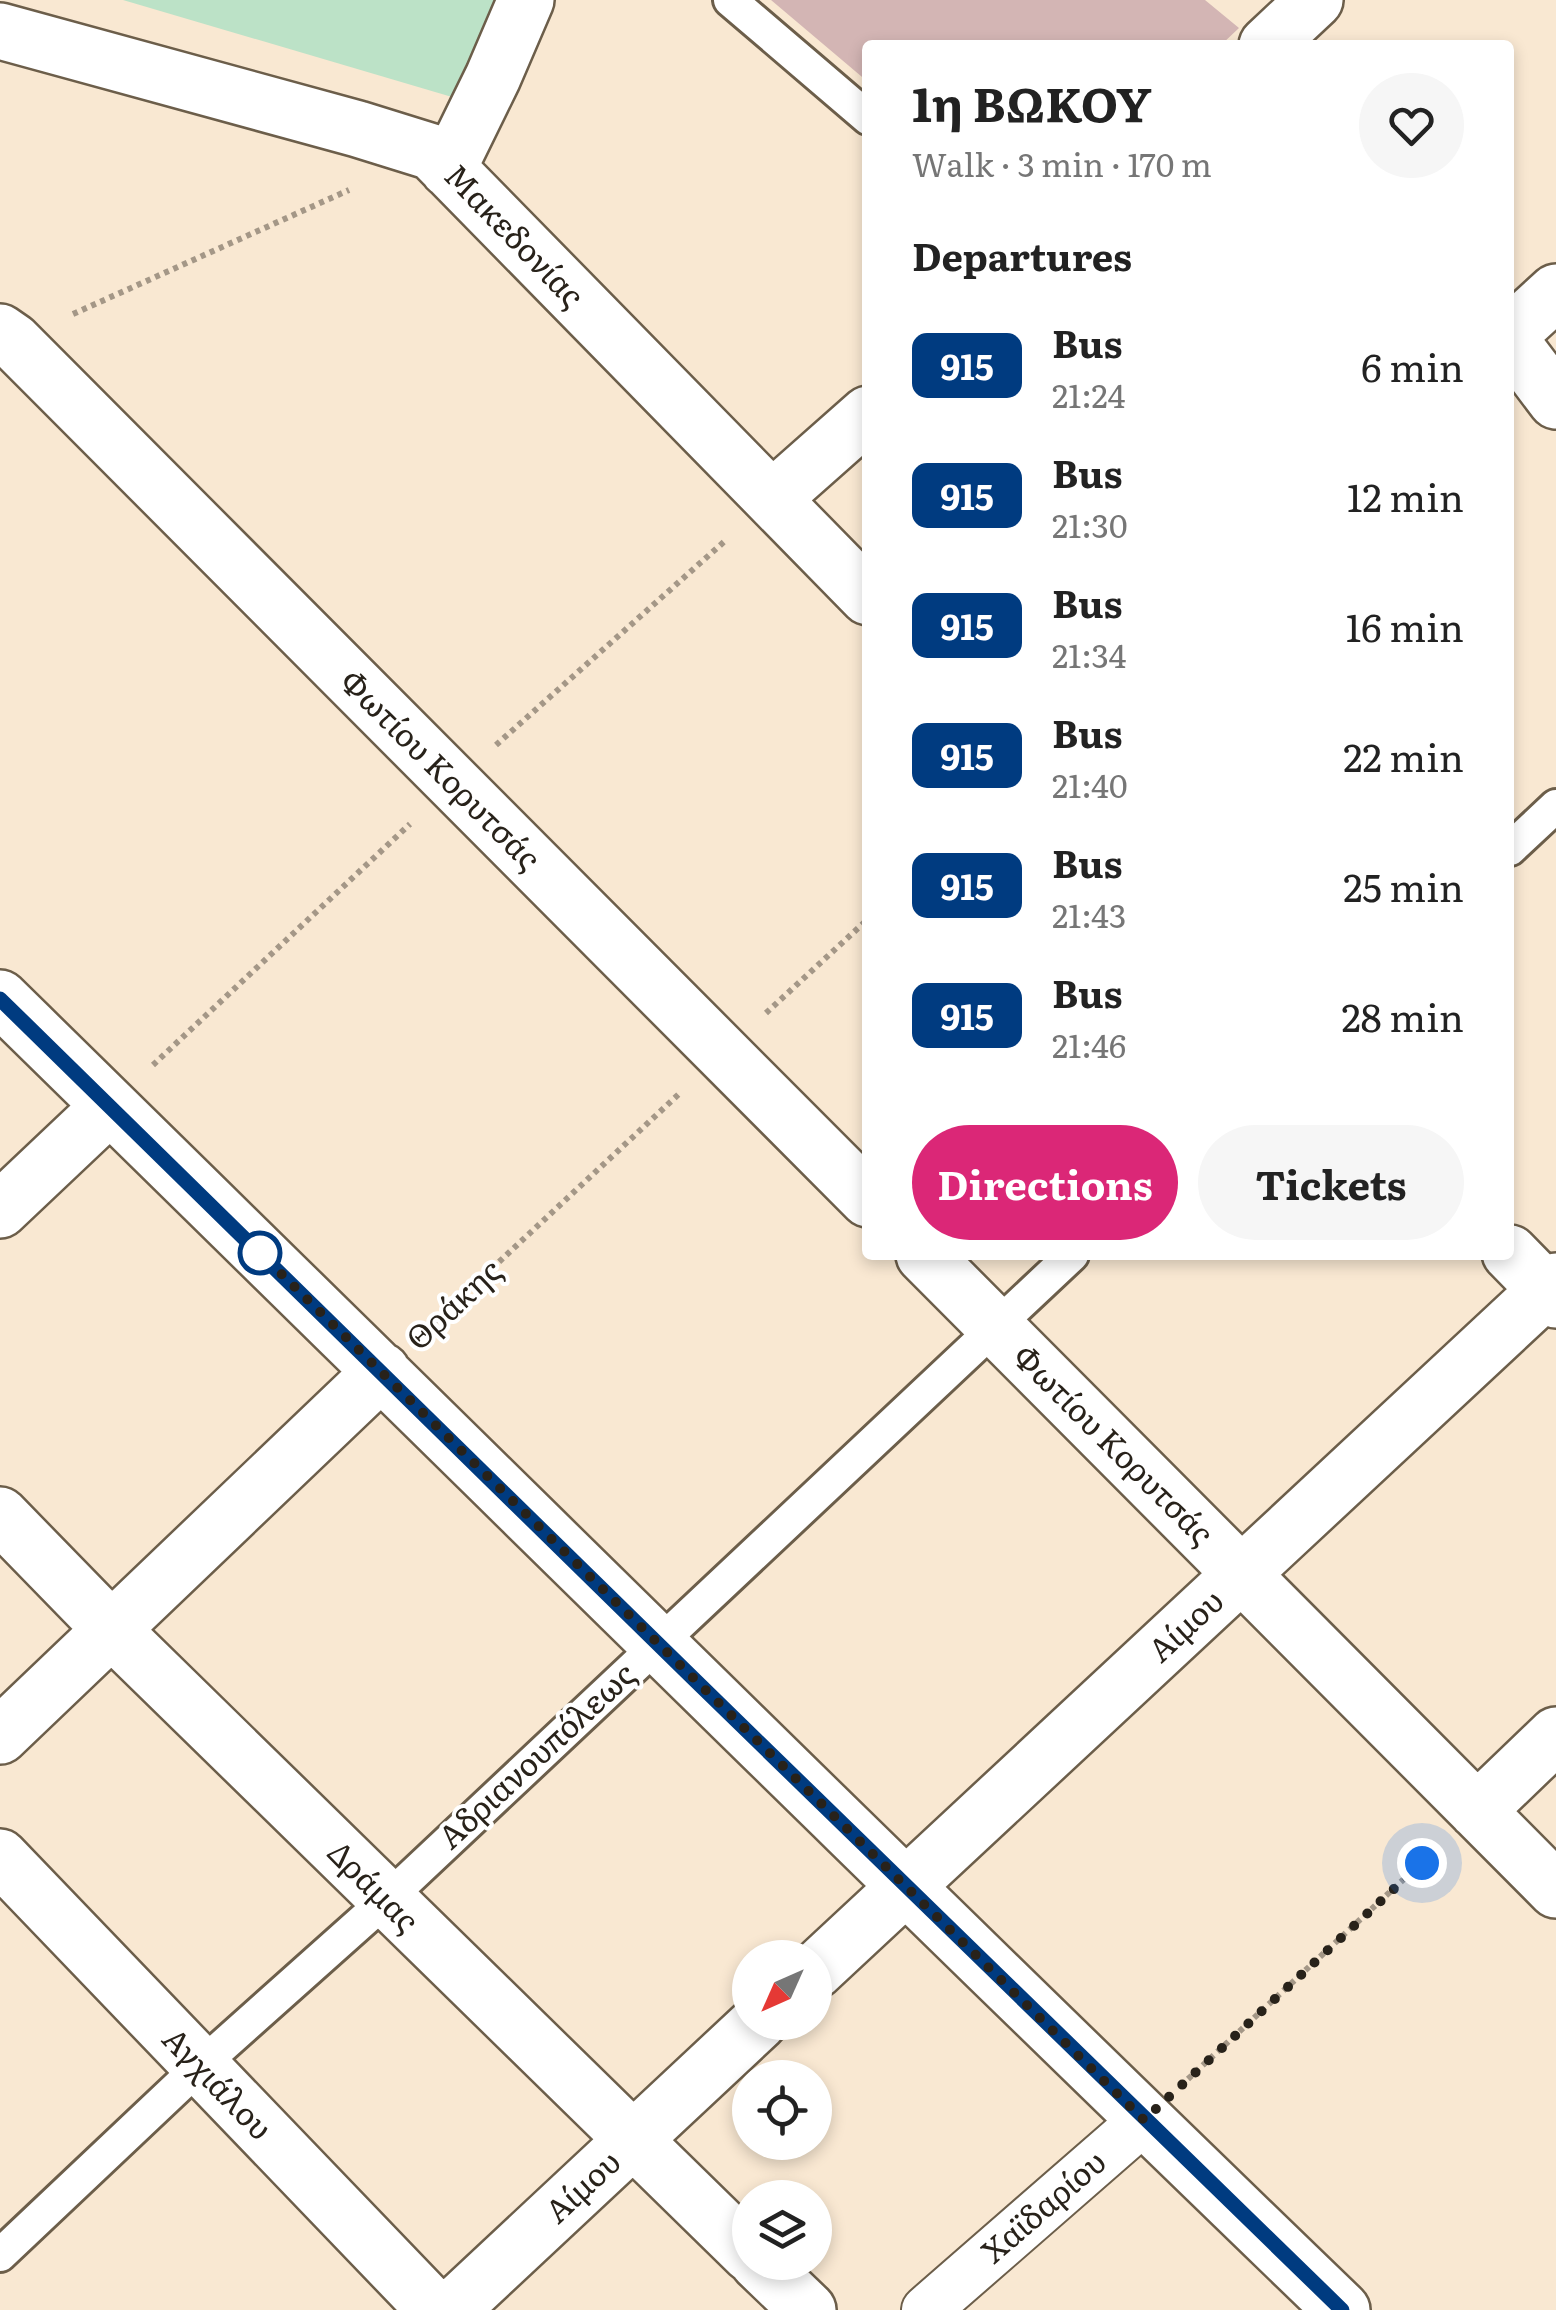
<!DOCTYPE html>
<html lang="en">
<head>
<meta charset="utf-8">
<style>
  :root { --surface:#fff; --page:#f6f6f6; --text:#222; --muted:#767676; --accent:#db2777 }
  body { margin:0; font-family:Literata,serif; background:var(--page); color:var(--text); height:100vh; display:flex; flex-direction:column; font-size:38px; white-space:nowrap }
  * { box-sizing:border-box; margin:0 }
  p { font-size:32px; color:var(--muted) }
  .icon { flex:none; width:55px; height:55px; fill:none; stroke:currentColor; stroke-width:2; stroke-linecap:round; stroke-linejoin:round }
  .map { position:relative; flex:1; overflow:hidden }
  .drawer { position:absolute; left:862px; top:40px; width:652px; height:1220px; display:flex; flex-direction:column; background:var(--surface); border-radius:10px; box-shadow:0 5px 15px #0003 }
  .drawer>* { flex:none }
  .badge { padding:0 20px; border-radius:15px; font-size:35px; line-height:65px }
  .needle { width:65px; rotate:225deg }
  .buttons { position:absolute; left:732px; top:1940px; display:grid; gap:20px }
  .buttons a { display:grid; place-items:center; width:100px; height:100px; border-radius:50%; background:var(--surface); box-shadow:0 5px 15px #0003; font-size:50px }
  .you { position:absolute; width:50px; height:50px; margin:-25px; border:8px solid #fff; border-radius:50%; background:#1a73e8; box-shadow:0 0 0 15px #1a73e833 }
  .map>.badge { position:absolute; translate:-50% -50%; box-shadow:0 0 0 5px #fff }
  h2 { padding:0 50px; font-size:38px; line-height:90px }
  .round { display:grid; place-items:center; flex:none; width:105px; height:105px; border-radius:52px; background:var(--page) }
  .overview { display:flex; align-items:center; justify-content:space-between; height:170px; padding:0 50px }
  h1 { font-size:48px; font-weight:700; line-height:75px }
  .button { display:flex; gap:20px; margin-top:auto; padding:20px 50px }
  .button a { flex:1; height:115px; border-radius:60px; background:var(--accent); color:#fff; font-size:40px; font-weight:700; line-height:115px; text-align:center }
  .button a+a { background:var(--page); color:var(--text) }
  ul { padding:0; list-style:none }
  li { display:flex; align-items:center; gap:30px; height:130px; padding:0 50px }
  li div { flex:1 }
  li b { display:block; font-size:38px }
  li em { font-style:normal }
  li .badge { min-width:110px; font-weight:700; text-align:center }
  .map>svg:first-child { display:block }
</style>
</head>
<body>
<div class="map">
<svg width="1556" height="2310" viewBox="0 0 1556 2310">
  <rect width="100%" height="100%" fill="#f9e8d2"/>
  <path fill="#bce2c7" d="M 123,0 L 497,0 L 452,97 Z"/>
  <path fill="#d3b5b4" d="M 771,0 L 1205,0 L 1239,28 L 1221,45 L 868,45 L 868,82 Z"/>
  <g fill="none" stroke-linecap="round" stroke-linejoin="round">
    <defs>
      <path id="service" d="M 730,0 L 868,118
        M 1510,849 L 1556,806
        M 0,2255 L 200,2066 L 386,1900 L 1072,1255"/>
      <path id="pedestrian" d="M 926,2310 L 1144,2120"/>
      <path id="minor" d="M 0,31 L 358,129 L 432,152 L 868,597
        M 1267,45 L 1315,0
        M 448,169 L 493,77 L 526,0
        M 0,332 L 13,341 L 868,1199
        M 1510,334 L 1556,292
        M 1510,340 L 1556,401
        M 772,499 L 868,414
        M 0,998 C 447,1436 892,1876 1342,2310
        M 0,1210 L 110,1106
        M 1510,1253 L 1556,1300
        M 924,1255 L 1556,1890
        M 0,1515 L 112,1630 L 750,2254
        M 0,1736 L 382,1371
        M 1477,1811 L 1556,1735
        M 0,1857 L 435,2310
        M 815,1971 L 1556,1281
        M 758,2262 L 808,2310
        M 451,2310 L 759,2022"/>
    </defs>
    <use href="#service" stroke="#6c5e4a" stroke-width="38"/>
    <use href="#pedestrian" stroke="#6c5e4a" stroke-width="52"/>
    <use href="#minor" stroke="#6c5e4a" stroke-width="60"/>
    <path stroke="#a49787" stroke-width="6" stroke-dasharray="5 5" stroke-linecap="butt" d="M 73,314 L 349,190
      M 496,745 L 726,540
      M 766,1013 L 868,919
      M 153,1065 L 410,824
      M 426,1330 L 680,1093
      M 1188,2079 L 1432,1853"/>
    <use href="#service" stroke="#fff" stroke-width="32"/>
    <use href="#pedestrian" stroke="#fff" stroke-width="48"/>
    <use href="#minor" stroke="#fff" stroke-width="55"/>
  </g>
  <g fill="none" stroke-linecap="round" stroke-linejoin="round">
    <defs>
      <path id="line" d="M 0,999 C 447,1436 892,1876 1342,2310"/>
    </defs>
    <use href="#line" stroke="#fff" stroke-width="22"/>
    <use href="#line" stroke="#003b80" stroke-width="15"/>
    <path stroke="#28221a" stroke-width="10" stroke-dasharray="0 18" d="M 260,1253 L 258,1251 L 1144,2120 L 1422,1863"/>
  </g>
  <circle fill="#fff" stroke="#003b80" stroke-width="5" cx="260" cy="1253" r="20"/>
  <g text-anchor="middle" stroke-width="8" stroke-linejoin="round" paint-order="stroke">
    <g font-size="32" fill="#28221a" stroke="#fff">
      <text transform="translate(514 236) rotate(46)" y="11">Μακεδονίας</text>
      <text transform="translate(440 770) rotate(45)" y="11">Φωτίου Κορυτσάς</text>
      <text transform="translate(454 1305) rotate(-43)" y="11">Θράκης</text>
      <text transform="translate(1113 1445) rotate(45)" y="11">Φωτίου Κορυτσάς</text>
      <text transform="translate(1186 1626) rotate(-43)" y="11">Αίμου</text>
      <text transform="translate(537 1756) rotate(-43)" y="11">Αδριανουπόλεως</text>
      <text transform="translate(373 1887) rotate(45)" y="11">Δράμας</text>
      <text transform="translate(217 2084) rotate(46)" y="11">Αγχιάλου</text>
      <text transform="translate(583 2187) rotate(-43)" y="11">Αίμου</text>
      <text transform="translate(1044 2207) rotate(-41)" y="11">Χαϊδαρίου</text>
    </g>
  </g>
</svg>
<div class="buttons">
<a><svg class="needle" viewBox="-14 -14 28 28"><path d="M0-13l5 13h-10z" fill="#e53935"/><path d="M0 13l5-13h-10z" fill="#767676"/></svg></a>
<a><svg class="icon" aria-label="locate" viewBox="0 0 24 24"><circle cx="12" cy="12" r="6"/><path d="M12 2v4M12 18v4M2 12h4M18 12h4"/></svg></a>
<a><svg class="icon" aria-label="layers" viewBox="0 0 24 24"><path d="M12 4l9 5-9 5-9-5zM3 14l9 5 9-5"/></svg></a>
</div>
<div class="you" style="left:1422px;top:1863px"></div>
<section class="drawer">
<div class="overview"><div><h1>1η ΒΩΚΟΥ</h1><p>Walk · 3 min · 170 m</p></div><a class="round"><svg class="icon" aria-label="heart" viewBox="0 0 24 24"><path d="M12 20l-8-8c-3-5 5-10 8-4 3-6 11-1 8 4z"/></svg></a></div>
<h2>Departures</h2>
<ul>
<li><span class="badge" style="background:#003b80;color:#fff">915</span><div><b>Bus</b><p>21:24</p></div><em>6 min</em></li>
<li><span class="badge" style="background:#003b80;color:#fff">915</span><div><b>Bus</b><p>21:30</p></div><em>12 min</em></li>
<li><span class="badge" style="background:#003b80;color:#fff">915</span><div><b>Bus</b><p>21:34</p></div><em>16 min</em></li>
<li><span class="badge" style="background:#003b80;color:#fff">915</span><div><b>Bus</b><p>21:40</p></div><em>22 min</em></li>
<li><span class="badge" style="background:#003b80;color:#fff">915</span><div><b>Bus</b><p>21:43</p></div><em>25 min</em></li>
<li><span class="badge" style="background:#003b80;color:#fff">915</span><div><b>Bus</b><p>21:46</p></div><em>28 min</em></li>
</ul>
<div class="button"><a>Directions</a><a>Tickets</a></div>
</section>
</div>
</body>
</html>
